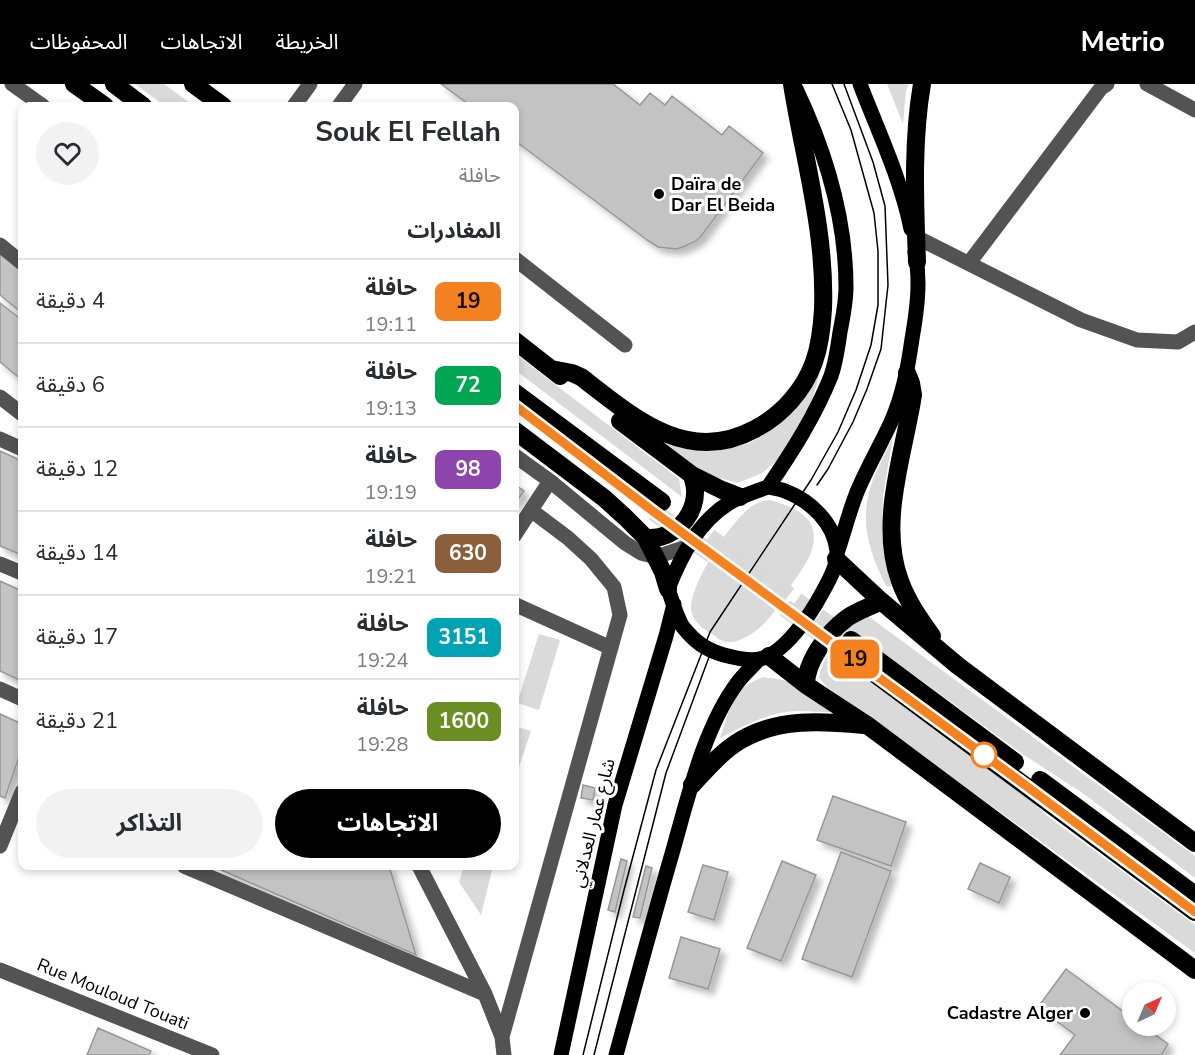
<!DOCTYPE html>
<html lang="ar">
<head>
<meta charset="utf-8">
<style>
  :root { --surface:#fff; --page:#f2f2f3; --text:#2b2b33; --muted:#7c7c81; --line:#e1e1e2; --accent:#000 }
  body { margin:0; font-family:"Nunito Sans","Noto Sans Arabic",sans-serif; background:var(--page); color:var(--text); direction:rtl; height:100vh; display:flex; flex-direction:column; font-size:22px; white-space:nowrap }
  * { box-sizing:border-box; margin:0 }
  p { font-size:20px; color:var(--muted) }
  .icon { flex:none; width:33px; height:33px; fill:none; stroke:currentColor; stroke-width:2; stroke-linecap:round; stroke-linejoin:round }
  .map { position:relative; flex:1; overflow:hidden; direction:ltr }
  .panel { position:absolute; left:18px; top:18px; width:501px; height:768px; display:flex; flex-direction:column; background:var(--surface); border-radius:12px; box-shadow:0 3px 9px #0003; direction:rtl }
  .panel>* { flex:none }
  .badge { padding:0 12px; border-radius:9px; font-size:21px; line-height:39px }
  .needle { width:39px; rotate:44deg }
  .tools { position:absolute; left:1122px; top:898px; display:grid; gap:12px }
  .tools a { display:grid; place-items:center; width:54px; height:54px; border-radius:50%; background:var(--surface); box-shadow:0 3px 9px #0003; font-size:30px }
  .map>.badge { position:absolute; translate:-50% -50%; box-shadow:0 0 0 3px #fff }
  h2 { padding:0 18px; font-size:22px; line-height:54px }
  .round { display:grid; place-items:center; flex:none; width:63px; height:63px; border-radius:32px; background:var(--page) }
  .headline { display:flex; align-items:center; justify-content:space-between; height:102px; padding:0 18px }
  h1 { font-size:28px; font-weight:700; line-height:45px }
  .button { display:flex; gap:12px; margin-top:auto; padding:12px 18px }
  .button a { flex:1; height:69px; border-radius:36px; background:var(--accent); color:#fff; font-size:24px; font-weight:700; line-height:69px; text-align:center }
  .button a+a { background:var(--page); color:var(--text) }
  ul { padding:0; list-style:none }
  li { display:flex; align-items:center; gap:18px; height:84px; padding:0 18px; border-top:2px solid var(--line) }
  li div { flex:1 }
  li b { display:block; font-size:22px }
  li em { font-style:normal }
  li .badge { min-width:66px; font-weight:700; text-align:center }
  header { display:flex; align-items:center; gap:36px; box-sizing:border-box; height:84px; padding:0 30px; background:var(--accent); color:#fff }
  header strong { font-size:28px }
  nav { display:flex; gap:33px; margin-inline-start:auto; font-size:21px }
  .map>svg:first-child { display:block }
</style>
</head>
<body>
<header>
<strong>Metrio</strong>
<nav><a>الخريطة</a><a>الاتجاهات</a><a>المحفوظات</a></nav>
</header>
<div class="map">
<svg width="1195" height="971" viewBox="0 0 1195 971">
  <defs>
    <filter id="shadow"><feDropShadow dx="5.5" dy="5.5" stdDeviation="3" flood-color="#0004"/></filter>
  </defs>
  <rect width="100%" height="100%" fill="#fff"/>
  <path fill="#dadada" d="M 135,0 L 164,0 L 194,22 L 165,22 Z
    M 887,0 L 909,0 L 906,7 L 903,40 Z
    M 827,262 L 808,332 L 785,370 L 762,389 L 738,399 L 708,391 L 664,359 L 703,367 L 724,365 L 750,359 L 777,342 L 801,317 Z
    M 514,269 L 679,395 L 682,413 L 515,286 Z
    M 893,353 L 883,412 L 882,447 L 884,468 L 892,497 L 891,503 L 886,502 C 872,474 861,445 868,413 C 871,395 885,370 893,353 Z
    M 770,416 C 786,421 809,428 813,446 C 818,466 802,485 792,500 C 779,521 767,543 744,554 C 738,557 730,560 722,557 C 720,556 717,554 715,552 C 705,546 693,539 691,526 C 689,501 734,430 757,419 C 761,417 766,417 770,416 Z
    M 868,532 L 1195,772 L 1195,794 L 1084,710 L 1021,669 L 852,546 L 833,569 L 1021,706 L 1046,731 L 1195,841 L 1195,869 L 827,603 L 819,594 C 820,581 839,546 850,539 C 856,536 862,534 868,532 Z
    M 539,550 L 560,556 L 539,626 L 517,619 Z
    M 763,593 L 783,596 L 804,605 L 836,628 C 824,629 813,627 802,627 C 772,626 746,641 720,654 C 726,637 732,609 750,599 C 754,597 759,595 763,593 Z
    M 515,642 L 531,647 L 516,692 L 514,691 Z
    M 464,782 L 493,782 L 481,831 L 459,798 Z"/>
  <path fill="#c3c3c3" stroke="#979797" stroke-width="1.5" filter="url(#shadow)" d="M 441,0 L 613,0 L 640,21 L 650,9 L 665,21 L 672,12 L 722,51 L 729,42 L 763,69 L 702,151 L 696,157 L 683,163 L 676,165 L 658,163 L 647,156 L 514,56 L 514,22 L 471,22 Z
    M 0,168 L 22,186 L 22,229 L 0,211 Z
    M 0,219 L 22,236 L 22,296 L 0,278 Z
    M 0,367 L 22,377 L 22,471 L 0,462 Z
    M 514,400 L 524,407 L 514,421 Z
    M 0,497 L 22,507 L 22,597 L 0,587 Z
    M 0,630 L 22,640 L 22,664 L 5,714 L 0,712 Z
    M 583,701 L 595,704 L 593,716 L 581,714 Z
    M 833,712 L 906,738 L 891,782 L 817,756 Z
    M 841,768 L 891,787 L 852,893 L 802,875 Z
    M 621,775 L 627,777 L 615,828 L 608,826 Z
    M 782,777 L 816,791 L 781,877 L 747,864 Z
    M 980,779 L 1010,793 L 999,819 L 968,805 Z
    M 703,781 L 728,788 L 714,836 L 688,828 Z
    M 212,782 L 389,782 L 416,871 Z
    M 646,782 L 652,784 L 640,834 L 633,833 Z
    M 681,853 L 720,865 L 708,905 L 669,894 Z
    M 1066,885 L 1132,934 L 1132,942 L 1143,942 L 1168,960 L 1161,971 L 1060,971 L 1075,951 L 1038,923 Z
    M 98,944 L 151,967 L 149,971 L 87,971 Z"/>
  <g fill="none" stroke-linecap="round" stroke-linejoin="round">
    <path stroke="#d9d9d9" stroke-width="18" stroke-dasharray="18 9" stroke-linecap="butt" d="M 654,428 L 844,567
      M 709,453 L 847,554"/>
    <path stroke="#535353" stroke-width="15" d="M 12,0 L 43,22
      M 1147,0 L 1195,26
      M 294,22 L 310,0
      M 339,22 L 355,0
      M 916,153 L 1081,236 L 1137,256 L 1178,258 L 1195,248
      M 0,161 L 22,179
      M 514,174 L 625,261
      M 969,179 L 1101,4 L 1107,0
      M 0,313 L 22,330
      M 0,355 L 22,365
      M 514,371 L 550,397 L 625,459 L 641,469 L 656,473 L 689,462
      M 514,452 L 550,397
      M 0,480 L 22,489
      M 514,520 L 611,564
      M 0,605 L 22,615
      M 0,762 L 22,708
      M 184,782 L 485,910
      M 419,782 L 485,910 L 502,953 L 504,971
      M 0,886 L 212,971
      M 502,953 L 620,531 L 614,503 L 591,475 L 568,454 L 532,427"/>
    <path stroke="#000" stroke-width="15" d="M 860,0 C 878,47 901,95 911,145
      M 768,403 C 773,404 780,405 785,407 C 811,417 834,439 837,467 C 839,480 828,498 822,509 C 811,530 784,570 760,575 C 748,577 736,574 724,571 C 706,566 695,558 683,543 C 677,534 672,516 668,505 C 681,472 698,438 729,419 C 741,412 754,408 768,403 Z
      M 768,403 C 792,368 815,332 831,292 C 836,278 838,262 840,248 C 843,233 846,217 846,203 C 846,135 825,66 796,5
      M 837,469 C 844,449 849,428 857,408 C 867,384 880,362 891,338 C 903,311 908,283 912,255 C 917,226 921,197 915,168
      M 561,971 L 615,721 L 666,552 L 674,520
      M 616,971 C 634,905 652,839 671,773 C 687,718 703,644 738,598 C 744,590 752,583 759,575"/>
    <path stroke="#000" stroke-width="18" d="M 74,0 L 105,22
      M 114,0 L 143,22
      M 193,0 L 223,22
      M 917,178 C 915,119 912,58 922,0
      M 514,256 L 560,292
      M 551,285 L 572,289 L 581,293 C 633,333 687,382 755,345 C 782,331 804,306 814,278 C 820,261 822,243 823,225 C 826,149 804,75 792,0
      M 907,289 L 911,299 L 913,311 C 904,370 878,438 900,497 C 907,517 920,535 932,552
      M 514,308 L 662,418
      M 620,337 L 692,391 L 722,406 L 740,413
      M 514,346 L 604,414 L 625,433 L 646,454 L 663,488 L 668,505
      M 646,454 C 650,454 656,454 660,453 C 681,448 696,427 695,406 C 695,401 693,396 692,391
      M 836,475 L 881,517 L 957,581 L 1195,759
      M 851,556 L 1015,678
      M 844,567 L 1195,828
      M 769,572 L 806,601 L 867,641 L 1195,886
      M 806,601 C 806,577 828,548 847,534 C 857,527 870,523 881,517
      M 1040,696 L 1195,811
      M 692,701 C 707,685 722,667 741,656 C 778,634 822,637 864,641"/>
    <path stroke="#000" stroke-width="1.5" d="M 817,401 L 828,385 L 853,338 L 867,305 L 881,265 L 888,201 L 885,122 L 873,78 L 844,0
      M 583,971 L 624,806 L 656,686 L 710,548 L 811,396 L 838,348 L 856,306 L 871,261 L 878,221 L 878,167 L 874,129 L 851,46 L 832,0
      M 594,971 L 666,689 L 712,565"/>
  </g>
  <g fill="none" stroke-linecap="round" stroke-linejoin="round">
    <defs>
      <path id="line" d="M 514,321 L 654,428 L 1025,701 L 1195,828"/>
    </defs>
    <use href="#line" stroke="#fff" stroke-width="14"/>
    <use href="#line" stroke="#f58220" stroke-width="9"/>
  </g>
  <g fill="#000" stroke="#fff" stroke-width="2">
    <circle cx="659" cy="110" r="6"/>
    <circle cx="1085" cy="929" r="6"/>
  </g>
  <circle fill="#fff" stroke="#f58220" stroke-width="3" cx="984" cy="671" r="12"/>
  <g text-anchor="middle" stroke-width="6" stroke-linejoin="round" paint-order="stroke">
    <g font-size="18" font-weight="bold" fill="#000" stroke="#fff" text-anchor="start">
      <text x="671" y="106">Daïra de<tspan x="671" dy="21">Dar El Beida</tspan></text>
      <text x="1073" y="935" text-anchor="end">Cadastre Alger</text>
    </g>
    <g font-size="18" fill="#000" stroke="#fff">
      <text transform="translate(593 739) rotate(-76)" y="6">شارع عمار العدلاني</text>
      <text transform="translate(113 910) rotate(22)" y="6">Rue Mouloud Touati</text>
    </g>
  </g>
</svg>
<div class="tools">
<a><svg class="needle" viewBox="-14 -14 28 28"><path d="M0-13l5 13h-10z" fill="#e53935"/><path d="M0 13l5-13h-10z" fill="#7c7c81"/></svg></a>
</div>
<b class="badge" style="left:855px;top:575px;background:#f58220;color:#111">19</b>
<section class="panel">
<div class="headline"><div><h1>Souk El Fellah</h1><p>حافلة</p></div><a class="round"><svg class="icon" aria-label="heart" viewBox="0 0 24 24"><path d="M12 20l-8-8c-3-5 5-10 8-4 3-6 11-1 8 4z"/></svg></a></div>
<h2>المغادرات</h2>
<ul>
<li><span class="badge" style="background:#f58220;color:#111">19</span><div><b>حافلة</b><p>19:11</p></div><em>4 دقيقة</em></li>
<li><span class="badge" style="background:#00a651;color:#fff">72</span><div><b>حافلة</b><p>19:13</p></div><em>6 دقيقة</em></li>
<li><span class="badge" style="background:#8e44ad;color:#fff">98</span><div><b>حافلة</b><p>19:19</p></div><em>12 دقيقة</em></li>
<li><span class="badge" style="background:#8b5e3c;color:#fff">630</span><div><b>حافلة</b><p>19:21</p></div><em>14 دقيقة</em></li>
<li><span class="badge" style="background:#00a3b4;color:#fff">3151</span><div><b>حافلة</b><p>19:24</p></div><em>17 دقيقة</em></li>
<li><span class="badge" style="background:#6b8e23;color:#fff">1600</span><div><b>حافلة</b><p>19:28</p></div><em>21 دقيقة</em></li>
</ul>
<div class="button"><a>الاتجاهات</a><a>التذاكر</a></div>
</section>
</div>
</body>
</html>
